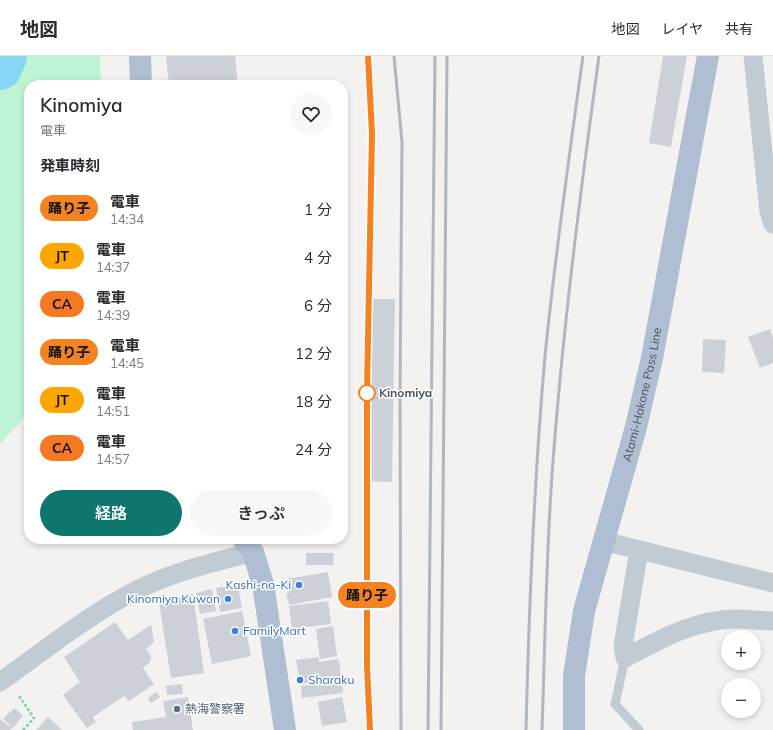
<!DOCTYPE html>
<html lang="ja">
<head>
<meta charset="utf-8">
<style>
  :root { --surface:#fff; --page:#f7f7f7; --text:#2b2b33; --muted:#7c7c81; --line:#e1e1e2; --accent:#0f766e }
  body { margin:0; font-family:Mulish,"Noto Sans JP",sans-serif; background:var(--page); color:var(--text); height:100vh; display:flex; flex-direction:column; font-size:15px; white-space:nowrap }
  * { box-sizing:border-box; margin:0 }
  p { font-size:13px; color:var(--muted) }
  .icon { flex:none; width:22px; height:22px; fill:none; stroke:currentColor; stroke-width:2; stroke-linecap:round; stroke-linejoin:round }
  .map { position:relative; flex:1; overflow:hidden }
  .details { position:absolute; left:24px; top:24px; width:324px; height:464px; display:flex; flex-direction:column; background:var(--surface); border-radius:16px; box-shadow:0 2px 6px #0003 }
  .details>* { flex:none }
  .badge { padding:0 8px; border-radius:13px; font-size:14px; line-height:26px }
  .tools { position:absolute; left:721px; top:574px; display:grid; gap:8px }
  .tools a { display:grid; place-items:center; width:40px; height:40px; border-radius:50%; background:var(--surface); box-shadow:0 2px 6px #0003; font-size:20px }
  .map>.badge { position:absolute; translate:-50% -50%; box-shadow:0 0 0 2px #fff }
  h2 { padding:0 16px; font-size:15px; line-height:36px }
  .round { display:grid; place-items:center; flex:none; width:42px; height:42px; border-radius:21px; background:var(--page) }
  .head { display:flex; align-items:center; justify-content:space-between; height:68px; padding:0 16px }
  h1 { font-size:19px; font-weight:600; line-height:30px }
  .cta { display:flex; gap:8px; margin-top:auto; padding:8px 16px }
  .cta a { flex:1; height:46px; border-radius:24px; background:var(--accent); color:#fff; font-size:16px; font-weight:600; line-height:46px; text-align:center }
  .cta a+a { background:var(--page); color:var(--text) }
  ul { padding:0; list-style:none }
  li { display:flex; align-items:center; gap:12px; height:48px; padding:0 16px }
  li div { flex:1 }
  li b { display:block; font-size:15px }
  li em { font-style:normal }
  li .badge { min-width:44px; font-weight:700; text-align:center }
  header { display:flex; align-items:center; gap:24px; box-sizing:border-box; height:56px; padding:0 20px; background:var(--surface); border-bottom:1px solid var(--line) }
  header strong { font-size:19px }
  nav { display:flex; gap:22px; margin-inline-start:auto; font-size:14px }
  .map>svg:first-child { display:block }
</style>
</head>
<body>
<header>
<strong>地図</strong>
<nav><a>地図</a><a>レイヤ</a><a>共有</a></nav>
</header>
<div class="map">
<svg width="773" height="674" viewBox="0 0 773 674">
  <rect width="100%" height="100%" fill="#f4f1f1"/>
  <path fill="#bdf4d6" d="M 0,0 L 100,0 L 101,29 L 29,29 L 29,350 L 20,367 L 0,388 Z"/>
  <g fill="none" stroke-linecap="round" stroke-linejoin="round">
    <path stroke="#86d7f5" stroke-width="44" d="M 0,12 L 5,0"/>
  </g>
  <path fill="#cdd0d6" d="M 166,0 L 235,0 L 238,29 L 169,29 Z
    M 663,0 L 687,0 L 671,91 L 649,87 Z
    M 370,243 L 395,243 L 392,426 L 367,425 Z
    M 770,273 L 773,282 L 773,307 L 760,312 L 748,281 Z
    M 703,283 L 726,284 L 724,317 L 702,316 Z
    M 306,497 L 334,497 L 333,509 L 306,509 Z
    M 328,516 L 332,541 L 289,549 L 286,537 L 289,537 L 287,523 Z
    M 238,529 L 242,552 L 220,556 L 216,532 Z
    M 212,533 L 216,555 L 200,558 L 196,537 Z
    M 193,538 L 204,617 L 171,622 L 159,547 Z
    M 328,545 L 331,568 L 292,573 L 289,550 Z
    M 242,555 L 251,600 L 212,608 L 203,563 Z
    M 115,566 L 128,584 L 151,569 L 154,586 L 146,593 L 151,600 L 150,606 L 143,612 L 154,628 L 129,645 L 124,640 L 93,661 L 96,666 L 87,672 L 63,639 L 80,626 L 64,601 Z
    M 333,570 L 337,600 L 320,603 L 316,573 Z
    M 319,601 L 319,606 L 339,603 L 341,622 L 300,628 L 296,604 Z
    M 342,624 L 343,637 L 302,642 L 301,630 Z
    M 182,628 L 183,638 L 167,639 L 166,630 Z
    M 156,636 L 160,641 L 151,647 L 148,642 Z
    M 188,641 L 193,674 L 133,674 L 132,666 L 166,661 L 163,645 Z
    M 342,641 L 347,666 L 322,670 L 318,646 Z
    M 14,652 L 23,659 L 13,672 L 3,663 Z
    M 48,661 L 62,674 L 36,674 Z
    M 0,663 L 12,672 L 10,674 L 0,674 Z"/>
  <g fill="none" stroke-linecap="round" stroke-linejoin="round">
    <path stroke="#71d6aa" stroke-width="2.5" stroke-dasharray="3 2" stroke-linecap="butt" d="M 19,640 L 34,662 L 23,674"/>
    <path stroke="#c1cbd4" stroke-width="9" d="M 625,602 L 615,648 L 639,674"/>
    <path stroke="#c1cbd4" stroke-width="19" d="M 753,0 L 769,156 L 773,168
      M 603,485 L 773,527
      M 639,494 L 623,590 L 625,602 C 659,584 696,563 736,563 C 748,563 761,565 773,565
      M 0,626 C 44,595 89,558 137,534 C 172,516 214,506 253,496"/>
    <g stroke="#afbed2" stroke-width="22">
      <path d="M 140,0 L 141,29"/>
      <path d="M 243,483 L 253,496 L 263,528 L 285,674"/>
      <path id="s1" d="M 574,674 L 574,620 L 584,555 L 636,371 L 652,302 L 708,0"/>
    </g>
    <path stroke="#b3b6bc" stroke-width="3" d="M 368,0 L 372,78 L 367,334 L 367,610 L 370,674
      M 394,0 L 402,86 L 400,335 L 401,674
      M 428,674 L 435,0
      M 441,674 L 447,0
      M 526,674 C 529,549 534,425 545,300 C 555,200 569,100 583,0
      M 542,674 C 545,589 546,504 552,419 C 562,279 580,139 599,0"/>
  </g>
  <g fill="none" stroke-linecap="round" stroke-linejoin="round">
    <defs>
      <path id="line" d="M 368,0 L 372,78 L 367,334 L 367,610 L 370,674"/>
    </defs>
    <use href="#line" stroke="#fff" stroke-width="9"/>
    <use href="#line" stroke="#f58220" stroke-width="6"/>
  </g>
  <circle fill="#fff" stroke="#f58220" stroke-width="2" cx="367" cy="337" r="8"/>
  <g fill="#3f7fe0" stroke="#fff" stroke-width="1.5">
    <circle cx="299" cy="529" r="4"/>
    <circle cx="228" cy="543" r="4"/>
    <circle cx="235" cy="575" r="4"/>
    <circle cx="300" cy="624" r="4"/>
  </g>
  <circle fill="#5c6f8a" stroke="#fff" stroke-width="1.5" cx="177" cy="653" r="4"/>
  <g text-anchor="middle" stroke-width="3" stroke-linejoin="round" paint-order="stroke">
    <g font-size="12" font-weight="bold" fill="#475361" stroke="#fff" text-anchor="start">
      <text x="379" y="341">Kinomiya</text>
    </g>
    <g font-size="12" fill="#475361" stroke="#fff">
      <text dy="4" stroke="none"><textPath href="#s1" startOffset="344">Atami-Hakone Pass Line</textPath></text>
    </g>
    <g font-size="12" fill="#366cbe" stroke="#fff" text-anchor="end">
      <text x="291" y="533">Kashi-no-Ki</text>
      <text x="220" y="547">Kinomiya Kuwon</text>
      <text x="243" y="579" text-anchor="start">FamilyMart</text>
      <text x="308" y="628" text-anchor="start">Sharaku</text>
    </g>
    <g font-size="12" fill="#4e5e75" stroke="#fff" text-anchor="start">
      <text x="185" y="657">熱海警察署</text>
    </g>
  </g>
</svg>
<div class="tools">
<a>+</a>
<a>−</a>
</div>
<b class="badge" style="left:367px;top:539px;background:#f58220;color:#111">踊り子</b>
<section class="details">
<div class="head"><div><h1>Kinomiya</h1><p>電車</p></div><a class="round"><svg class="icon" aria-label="heart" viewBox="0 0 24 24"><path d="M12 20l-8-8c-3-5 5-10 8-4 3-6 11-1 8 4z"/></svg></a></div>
<h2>発車時刻</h2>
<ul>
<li><span class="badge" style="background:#f58220;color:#111">踊り子</span><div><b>電車</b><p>14:34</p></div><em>1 分</em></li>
<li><span class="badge" style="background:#ffa500;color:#111">JT</span><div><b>電車</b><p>14:37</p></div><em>4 分</em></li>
<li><span class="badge" style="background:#f47921;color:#111">CA</span><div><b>電車</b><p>14:39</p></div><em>6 分</em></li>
<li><span class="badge" style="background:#f58220;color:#111">踊り子</span><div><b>電車</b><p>14:45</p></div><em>12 分</em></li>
<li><span class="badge" style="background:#ffa500;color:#111">JT</span><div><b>電車</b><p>14:51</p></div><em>18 分</em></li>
<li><span class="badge" style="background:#f47921;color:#111">CA</span><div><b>電車</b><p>14:57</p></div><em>24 分</em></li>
</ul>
<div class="cta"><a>経路</a><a>きっぷ</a></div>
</section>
</div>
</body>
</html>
